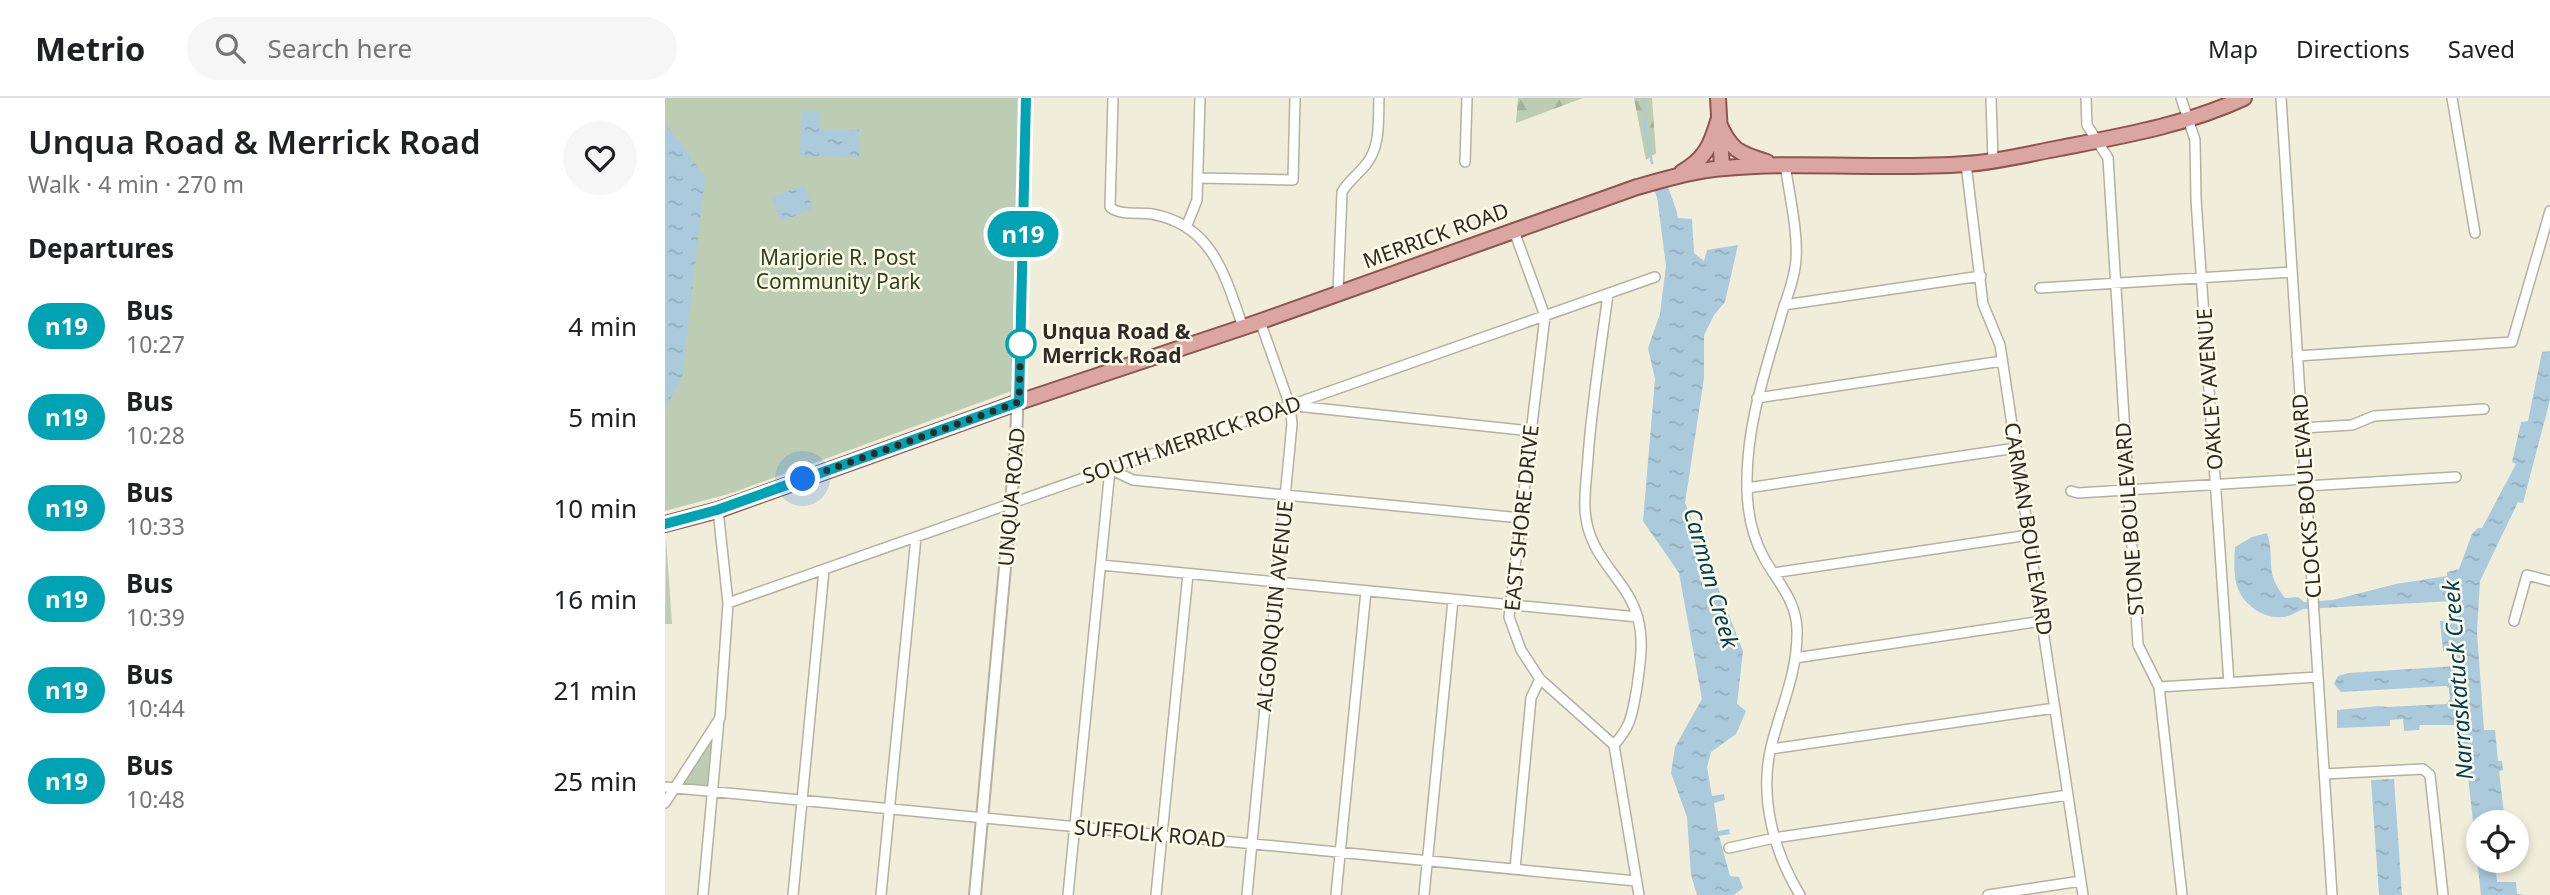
<!DOCTYPE html>
<html lang="en">
<head>
<meta charset="utf-8">
<style>
  :root { --surface:#fff; --page:#f6f6f6; --text:#202124; --muted:#757577; --line:#e0e0e0 }
  body { margin:0; font-family:"Noto Sans",sans-serif; background:var(--page); color:var(--text); height:100vh; display:flex; flex-direction:column; font-size:26px; white-space:nowrap }
  * { box-sizing:border-box; margin:0 }
  p { font-size:23px; color:var(--muted) }
  .icon { flex:none; width:38px; height:38px; fill:none; stroke:currentColor; stroke-width:2; stroke-linecap:round; stroke-linejoin:round }
  .map { position:relative; flex:1; overflow:hidden }
  .panel { display:flex; flex-direction:column; background:var(--surface); width:665px }
  .panel>* { flex:none }
  .badge { padding:0 14px; border-radius:23px; font-size:24px; line-height:46px }
  .buttons { position:absolute; left:1801px; top:712px; display:grid; gap:14px }
  .buttons a { display:grid; place-items:center; width:63px; height:63px; border-radius:50%; background:var(--surface); box-shadow:0 4px 10px #0003; font-size:35px }
  .you { position:absolute; width:35px; height:35px; margin:-18px; border:5px solid #fff; border-radius:50%; background:#1a73e8; box-shadow:0 0 0 10px #1a73e833 }
  .map>.badge { position:absolute; translate:-50% -50%; box-shadow:0 0 0 4px #fff }
  h2 { padding:0 28px; font-size:26px; line-height:63px }
  .round { display:grid; place-items:center; flex:none; width:74px; height:74px; border-radius:37px; background:var(--page) }
  .head { display:flex; align-items:center; justify-content:space-between; height:119px; padding:0 28px }
  h1 { font-size:33px; font-weight:600; line-height:52px }
  ul { padding:0; list-style:none }
  li { display:flex; align-items:center; gap:21px; height:91px; padding:0 28px }
  li div { flex:1 }
  li b { display:block; font-size:26px }
  li em { font-style:normal }
  li .badge { min-width:77px; font-weight:700; text-align:center }
  header { display:flex; align-items:center; gap:42px; box-sizing:border-box; height:98px; padding:0 35px; background:var(--surface); border-bottom:2px solid var(--line) }
  header strong { font-size:33px }
  nav { display:flex; gap:38px; margin-inline-start:auto; font-size:24px }
  .search { width:490px; height:63px; background:var(--page); display:flex; align-items:center; gap:18px; box-sizing:border-box; padding:0 24px; border-radius:38px; color:var(--muted); font-size:26px }
  main { display:flex; flex:1; min-height:0 }
  .map>svg:first-child { display:block }
</style>
</head>
<body>
<header>
<strong>Metrio</strong>
<div class="search"><svg class="icon" aria-label="search" viewBox="0 0 24 24"><circle cx="10" cy="10" r="6"/><path d="M15 15l6 6"/></svg>Search here</div>
<nav><a>Map</a><a>Directions</a><a>Saved</a></nav>
</header>
<main>
<section class="panel">
<div class="head"><div><h1>Unqua Road &amp; Merrick Road</h1><p>Walk · 4 min · 270 m</p></div><a class="round"><svg class="icon" aria-label="heart" viewBox="0 0 24 24"><path d="M12 20l-8-8c-3-5 5-10 8-4 3-6 11-1 8 4z"/></svg></a></div>
<h2>Departures</h2>
<ul>
<li><span class="badge" style="background:#00a3b4;color:#fff">n19</span><div><b>Bus</b><p>10:27</p></div><em>4 min</em></li>
<li><span class="badge" style="background:#00a3b4;color:#fff">n19</span><div><b>Bus</b><p>10:28</p></div><em>5 min</em></li>
<li><span class="badge" style="background:#00a3b4;color:#fff">n19</span><div><b>Bus</b><p>10:33</p></div><em>10 min</em></li>
<li><span class="badge" style="background:#00a3b4;color:#fff">n19</span><div><b>Bus</b><p>10:39</p></div><em>16 min</em></li>
<li><span class="badge" style="background:#00a3b4;color:#fff">n19</span><div><b>Bus</b><p>10:44</p></div><em>21 min</em></li>
<li><span class="badge" style="background:#00a3b4;color:#fff">n19</span><div><b>Bus</b><p>10:48</p></div><em>25 min</em></li>
</ul>
</section>
<div class="map">
<svg width="1885" height="797" viewBox="0 0 1885 797">
  <defs>
    <pattern id="grass-tufts" width="24" height="20" patternUnits="userSpaceOnUse" patternTransform="scale(1.75)"><rect width="24" height="20" fill="#bccdb4"/><path d="M3 7l-1-3M5 7V3M7 7l1-3M15 17l-1-3M17 17v-4M19 17l1-3" fill="none" stroke="#a2b09b"/></pattern>
    <pattern id="forest-firs" width="22" height="20" patternUnits="userSpaceOnUse" patternTransform="scale(1.75)"><rect width="22" height="20" fill="#bccdb4"/><path d="M5 1l3.5 6h-7zM16 11l3.5 6h-7z" fill="#a2b09b"/></pattern>
    <pattern id="water-ripples" width="26" height="14" patternUnits="userSpaceOnUse" patternTransform="scale(1.75)"><rect width="26" height="14" fill="#abcadc"/><path d="M2 4q2-2 4 0t4 0M15 11q2-2 4 0t4 0" fill="none" stroke="#93aebd"/></pattern>
  </defs>
  <rect width="100%" height="100%" fill="#f0edda"/>
  <path fill="url(#grass-tufts)" d="M 52,626 L 47,692 L 13,688 Z"/>
  <path fill="url(#forest-firs)" d="M 853,0 L 918,0 L 851,25 Z
    M 969,0 L 987,0 L 991,55 L 981,62 Z"/>
  <path fill="#bccdb4" d="M 0,0 L 358,0 L 352,291 L 67,395 L 0,413 Z
    M 1,440 L 7,526 L 0,526 Z"/>
  <path fill="url(#water-ripples)" d="M 136,14 L 154,14 L 154,31 L 194,32 L 194,59 L 135,58 Z
    M 0,25 L 40,79 L 17,281 L 0,310 Z
    M 139,87 L 148,111 L 116,123 L 106,99 Z
    M 1004,95 L 1013,120 L 1027,121 L 1029,155 L 1039,163 L 1042,152 L 1073,147 L 1060,204 L 1049,217 L 1039,237 L 1039,280 L 1020,405 L 1078,553 L 1072,606 L 1081,613 L 1071,636 L 1046,654 L 1042,669 L 1047,698 L 1059,696 L 1060,702 L 1049,705 L 1053,733 L 1064,731 L 1065,736 L 1054,738 L 1065,778 L 1074,779 L 1078,790 L 1069,797 L 1032,797 L 1026,777 L 1022,719 L 1006,675 L 1010,649 L 1037,601 L 1014,475 L 978,423 L 990,281 L 983,250 L 995,216 L 1001,168 L 992,98 Z
    M 1885,253 L 1885,302 L 1858,405 L 1853,404 L 1815,483 L 1812,534 L 1819,632 L 1830,632 L 1833,663 L 1837,663 L 1838,672 L 1834,673 L 1840,724 L 1813,724 L 1813,763 L 1842,763 L 1843,772 L 1831,772 L 1832,784 L 1851,784 L 1852,796 L 1860,797 L 1816,797 L 1802,669 L 1799,669 L 1795,630 L 1790,627 L 1755,627 L 1754,632 L 1739,633 L 1738,621 L 1725,622 L 1725,628 L 1672,630 L 1672,612 L 1714,608 L 1722,609 L 1781,606 L 1785,601 L 1784,590 L 1781,588 L 1676,594 L 1669,586 L 1673,578 L 1683,575 L 1792,568 L 1791,552 L 1778,553 L 1775,523 L 1791,522 L 1789,503 L 1638,511 C 1631,514 1625,519 1617,519 C 1601,521 1582,509 1575,495 C 1568,482 1569,463 1570,449 L 1587,439 L 1602,435 C 1611,463 1598,472 1620,500 L 1633,499 L 1639,504 L 1668,502 L 1731,486 L 1782,478 L 1782,474 L 1794,471 L 1807,436 L 1813,430 L 1817,430 L 1851,366 L 1847,364 L 1856,324 L 1863,323 L 1877,254 Z
    M 1729,681 L 1737,797 L 1714,797 L 1706,682 Z"/>
  <g fill="none" stroke-linecap="round" stroke-linejoin="round">
    <path stroke="#abcadc" stroke-width="2.5" d="M 979,0 L 981,37 L 987,65"/>
    <path stroke="#abcadc" stroke-width="14" d="M 996,90 L 1005,115"/>
    <defs>
      <path id="minor" d="M 448,0 L 445,109 C 455,118 474,114 487,116 C 548,127 560,178 578,229
        M 1326,0 L 1328,63
        M 1421,0 L 1422,27 L 1443,60 L 1473,547 L 1494,589 L 1517,797
        M 1516,0 L 1530,42 L 1531,101 L 1564,585
        M 1616,0 L 1667,797
        M 1787,0 L 1810,135
        M 800,64 L 802,0
        M 1120,66 C 1124,96 1133,132 1131,161 C 1130,183 1120,202 1115,222 C 1099,277 1081,330 1082,388 C 1082,413 1087,438 1099,460 C 1112,483 1131,502 1132,531 C 1133,575 1116,608 1106,649 C 1094,699 1109,755 1135,797
        M 1301,66 L 1318,206 L 1335,247 L 1418,797
        M 533,80 L 628,82 L 630,0
        M 522,127 L 532,102 L 535,0
        M 849,133 L 880,218 L 844,519 L 856,552 L 875,581 L 949,647 L 974,797
        M 1375,190 L 1627,174
        M 673,195 L 677,94 C 684,82 694,76 702,65 C 716,47 713,21 714,0
        M 943,196 C 936,250 927,304 923,359 C 922,377 919,395 920,412 C 923,462 963,480 973,521 C 979,543 975,567 972,589 C 967,616 967,627 949,647
        M 1119,207 L 1316,178
        M 1632,258 L 1847,244 L 1885,113
        M 1092,300 L 1337,263
        M 631,308 L 866,333
        M 1637,330 L 1687,327 L 1709,318 L 1819,311
        M 1641,388 L 1791,379
        M 1082,390 L 1351,350
        M 1406,393 L 1413,395 L 1640,381
        M 436,467 L 973,519
        M 1108,475 L 1364,437
        M 63,505 L 990,179
        M 1849,523 L 1862,477 L 1885,483
        M 1130,560 L 1377,523
        M 1494,589 L 1653,579
        M 1106,651 L 1390,610
        M 1659,676 L 1758,671 L 1765,677 L 1778,797
        M 0,689 L 971,783
        M 0,705 L 55,620 L 63,505 L 53,412
        M 1064,750 L 1109,740 L 1403,697
        M 850,771 L 866,600 L 875,581
        M 38,797 L 54,621
        M 128,797 L 159,472
        M 216,797 L 251,439
        M 403,797 L 445,371 L 468,382 L 856,420
        M 491,797 L 523,476
        M 582,797 L 627,326 L 625,308 L 595,223
        M 671,797 L 701,493
        M 759,797 L 788,502
        M 1323,797 L 1416,783"/>
      <path id="tertiary" d="M 310,797 L 351,349 L 361,0"/>
      <path id="primary" d="M 1053,0 L 1057,70
        M 1053,23 C 1065,52 1073,55 1102,64
        M 1017,74 C 1040,61 1046,47 1053,23
        M 0,426 L 53,412 L 354,304 L 588,226 L 972,89 C 1001,81 1030,72 1060,70 C 1140,63 1220,72 1300,66 C 1332,64 1363,56 1395,50 C 1457,38 1521,27 1579,0"/>
    </defs>
    <use href="#minor" stroke="#b4b19f" stroke-width="12"/>
    <use href="#tertiary" stroke="#b4b19f" stroke-width="14"/>
    <use href="#primary" stroke="#8e554e" stroke-width="18"/>
    <use href="#minor" stroke="#fff" stroke-width="9"/>
    <use href="#tertiary" stroke="#fff" stroke-width="10"/>
    <use href="#primary" stroke="#dba6a2" stroke-width="14"/>
  </g>
  <g fill="none" stroke-linecap="round" stroke-linejoin="round">
    <defs>
      <path id="line" d="M 0,426 L 52,412 L 354,304 L 361,0"/>
    </defs>
    <use href="#line" stroke="#fff" stroke-width="16"/>
    <use href="#line" stroke="#00a3b4" stroke-width="10"/>
    <path stroke="#2d2b24" stroke-width="7" stroke-dasharray="0 12.6" d="M 138,381 L 354,304 L 356,235 L 356,246"/>
  </g>
  <circle fill="#fff" stroke="#00a3b4" stroke-width="3.5" cx="356" cy="246" r="14"/>
  <g text-anchor="middle" stroke-width="5" stroke-linejoin="round" paint-order="stroke">
    <g font-size="21" fill="#2d2b24" stroke="#fefae8">
      <text transform="translate(771 138) rotate(-20)" y="7">MERRICK ROAD</text>
      <text transform="translate(1545 291) rotate(-94)" y="7">OAKLEY AVENUE</text>
      <text transform="translate(527 342) rotate(-19)" y="7">SOUTH MERRICK ROAD</text>
      <text transform="translate(1642 398) rotate(-94)" y="7">CLOCKS BOULEVARD</text>
      <text transform="translate(347 399) rotate(-85)" y="7">UNQUA ROAD</text>
      <text transform="translate(857 420) rotate(-84)" y="7">EAST SHORE DRIVE</text>
      <text transform="translate(1465 421) rotate(-94)" y="7">STONE BOULEVARD</text>
      <text transform="translate(1363 431) rotate(81)" y="7">CARMAN BOULEVARD</text>
      <text transform="translate(610 508) rotate(-84)" y="7">ALGONQUIN AVENUE</text>
      <text transform="translate(485 736) rotate(5)" y="7">SUFFOLK ROAD</text>
    </g>
    <g font-size="21" fill="#2b441b" stroke="#fefae8">
      <text x="173" y="167">Marjorie R. Post<tspan x="173" dy="24">Community Park</tspan></text>
    </g>
    <g font-size="21" font-weight="bold" fill="#2d2b24" stroke="#fefae8" text-anchor="start">
      <text x="377" y="241">Unqua Road &amp;<tspan x="377" dy="24">Merrick Road</tspan></text>
    </g>
    <g font-size="23" font-style="italic" fill="#003d58" stroke="#fefae8">
      <text transform="translate(1046 480) rotate(74)" y="8">Carman Creek</text>
      <text transform="translate(1793 582) rotate(-94)" y="8">Narraskatuck Creek</text>
    </g>
  </g>
</svg>
<div class="buttons">
<a><svg class="icon" aria-label="locate" viewBox="0 0 24 24"><circle cx="12" cy="12" r="6"/><path d="M12 2v4M12 18v4M2 12h4M18 12h4"/></svg></a>
</div>
<div class="you" style="left:138px;top:381px"></div>
<b class="badge" style="left:358px;top:136px;background:#00a3b4;color:#fff">n19</b>
</div>
</main>
</body>
</html>
